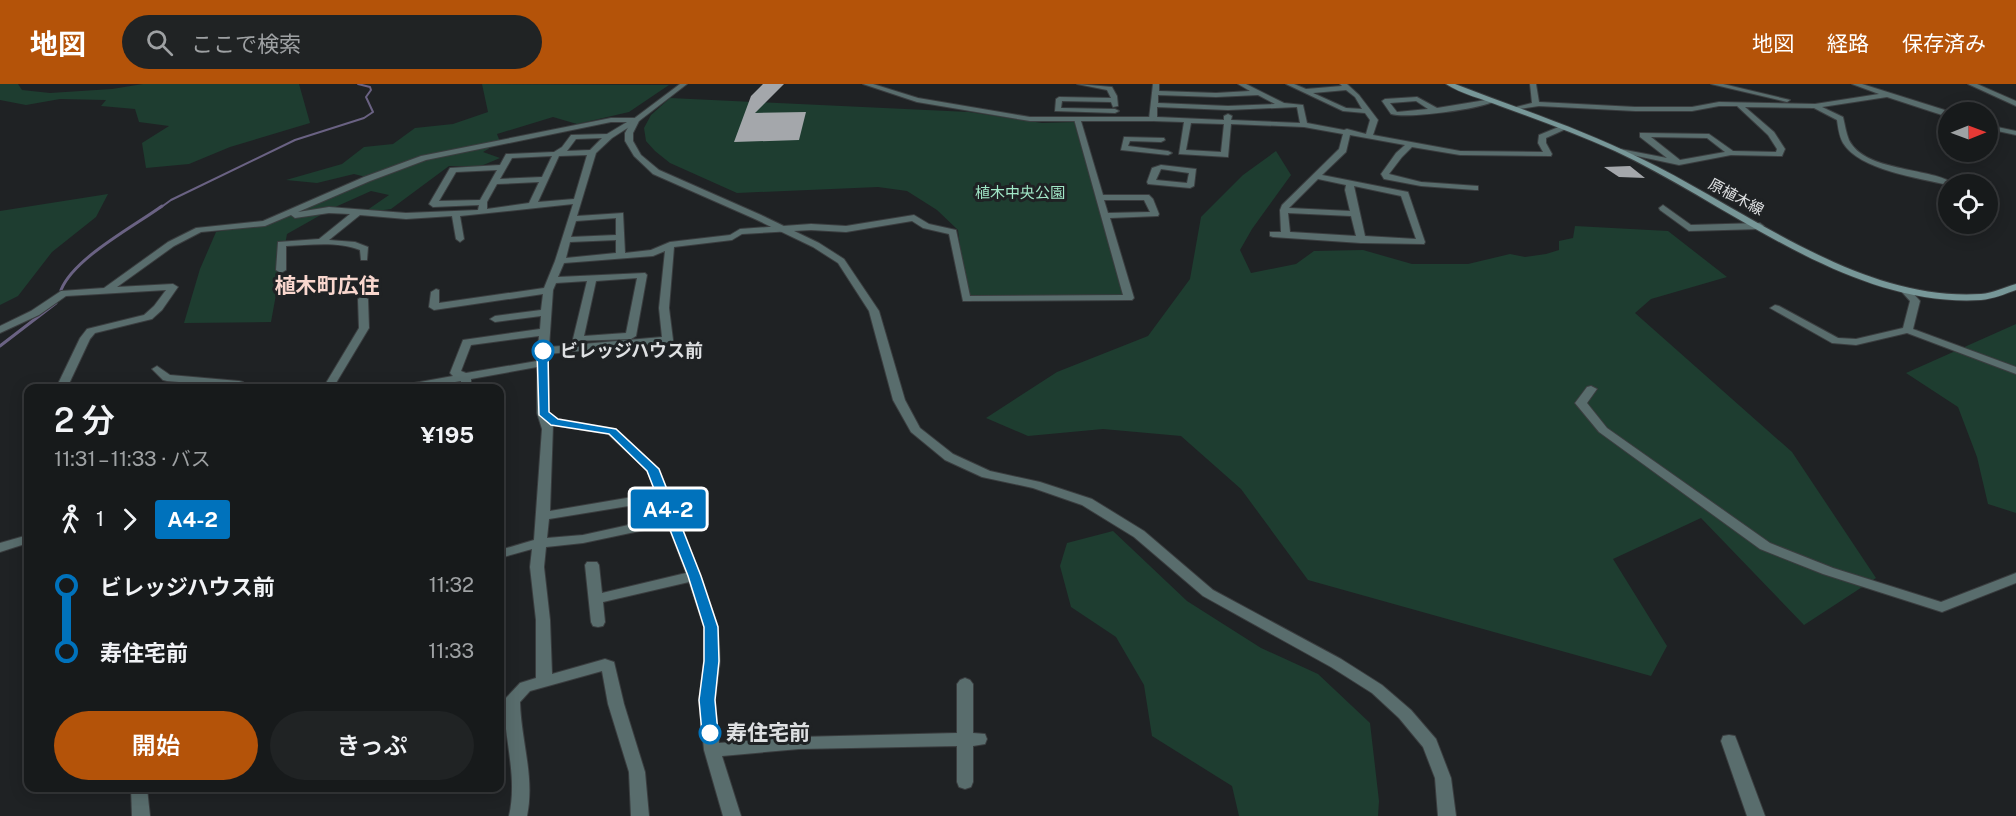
<!DOCTYPE html>
<html lang="ja">
<head>
<meta charset="utf-8">
<style>
  :root { --surface:#171a1b; --page:#202324; --text:#f1f3f6; --muted:#9ea1a3; --line:#36383a; --accent:#b45309 }
  body { margin:0; font-family:"Public Sans","Noto Sans JP",sans-serif; background:var(--page); color:var(--text); height:100vh; display:flex; flex-direction:column; font-size:22px; white-space:nowrap }
  * { box-sizing:border-box; margin:0 }
  p { font-size:20px; color:var(--muted) }
  .icon { flex:none; width:33px; height:33px; fill:none; stroke:currentColor; stroke-width:2; stroke-linecap:round; stroke-linejoin:round }
  .map { position:relative; flex:1; overflow:hidden }
  .side { position:absolute; left:24px; top:300px; width:480px; height:408px; display:flex; flex-direction:column; background:var(--surface); border-radius:12px; box-shadow:0 3px 15px #0003,0 0 0 2px var(--line) }
  .side>* { flex:none }
  .badge { padding:0 12px; border-radius:4px; font-size:21px; line-height:39px }
  .needle { width:39px; rotate:89deg }
  .tools { position:absolute; left:1938px; top:18px; display:grid; gap:12px }
  .tools a { display:grid; place-items:center; width:60px; height:60px; border-radius:50%; background:var(--surface); box-shadow:0 3px 15px #0003,0 0 0 2px var(--line); font-size:30px }
  .map>.badge { position:absolute; translate:-50% -50%; box-shadow:0 0 0 3px #fff }
  .legs { display:flex; align-items:center; gap:9px; height:66px; padding:0 30px; font-size:20px }
  .legs p { margin-inline-start:auto }
  .summary { display:flex; align-items:center; justify-content:space-between; height:102px; padding:0 30px }
  h1 { font-size:33px; font-weight:600; line-height:45px }
  .cta { display:flex; gap:12px; margin-top:auto; padding:12px 30px }
  .cta a { flex:1; height:69px; border-radius:36px; background:var(--accent); color:#fff; font-size:24px; font-weight:600; line-height:69px; text-align:center }
  .cta a+a { background:var(--page); color:var(--text) }
  ul { padding:0 30px; list-style:none }
  li { display:flex; align-items:center; gap:21px; height:66px; font-size:22px }
  li i { display:grid; place-items:center; width:9px; height:100%; margin:0 8px; background:currentColor }
  li i::after { content:''; width:15px; height:15px; margin:-8px; border:4px solid; border-radius:50%; background:var(--surface) }
  li p { margin-inline-start:auto }
  li:first-child i { background:linear-gradient(#0000 50%,currentColor 0) }
  li:last-child i { background:linear-gradient(currentColor 50%,#0000 0) }
  header { display:flex; align-items:center; gap:36px; box-sizing:border-box; height:84px; padding:0 30px; background:var(--accent); color:#fff }
  header strong { font-size:28px }
  nav { display:flex; gap:33px; margin-inline-start:auto; font-size:21px }
  .search { width:420px; height:54px; background:var(--page); display:flex; align-items:center; gap:15px; box-sizing:border-box; padding:0 21px; border-radius:33px; color:var(--muted); font-size:22px }
  .map>svg:first-child { display:block }
</style>
</head>
<body>
<header>
<strong>地図</strong>
<div class="search"><svg class="icon" aria-label="search" viewBox="0 0 24 24"><circle cx="10" cy="10" r="6"/><path d="M15 15l6 6"/></svg>ここで検索</div>
<nav><a>地図</a><a>経路</a><a>保存済み</a></nav>
</header>
<div class="map">
<svg width="2016" height="732" viewBox="0 0 2016 732">
  <rect width="100%" height="100%" fill="#1f2224"/>
  <path fill="#1e3d30" d="M 0,0 L 18,0 L 22,6 L 50,9 L 112,5 L 143,0 L 299,0 L 310,39 L 230,63 L 189,80 L 146,84 L 142,59 L 169,42 L 139,38 L 135,25 L 101,22 L 106,16 L 60,15 L 26,21 L 0,16 Z
    M 482,0 L 669,1 L 629,28 L 577,40 L 553,33 L 497,50 L 500,58 L 483,68 L 500,74 L 481,82 L 449,82 L 391,125 L 363,129 L 389,111 L 371,107 L 333,124 L 287,150 L 271,238 L 184,239 L 200,185 L 216,148 L 265,138 L 366,93 L 354,90 L 317,99 L 286,96 L 342,80 L 364,63 L 393,60 L 415,44 L 453,40 L 488,28 Z
    M 670,14 L 969,28 L 1042,39 L 1074,38 L 1124,209 L 1119,212 L 974,214 L 966,210 L 958,146 L 937,126 L 907,107 L 878,103 L 737,109 L 670,79 L 655,67 L 646,57 L 644,44 L 651,31 Z
    M 1276,67 L 1291,91 L 1252,145 L 1240,166 L 1251,189 L 1296,180 L 1314,167 L 1363,166 L 1412,180 L 1468,180 L 1510,170 L 1525,173 L 1546,170 L 1559,166 L 1559,157 L 1573,154 L 1575,142 L 1668,147 L 1727,193 L 1651,215 L 1635,229 L 1792,368 L 1876,494 L 1804,541 L 1701,434 L 1613,475 L 1667,562 L 1651,592 L 1308,496 L 1241,405 L 1181,352 L 1103,345 L 1028,352 L 986,334 L 1057,288 L 1148,252 L 1190,195 L 1201,133 L 1243,91 Z
    M 108,110 L 96,133 L 52,168 L 18,212 L 0,221 L 0,127 Z
    M 2016,240 L 2016,429 L 1988,420 L 1977,373 L 1958,323 L 1906,289 Z
    M 1113,447 L 1187,517 L 1261,564 L 1318,590 L 1370,639 L 1379,717 L 1378,732 L 1239,732 L 1232,702 L 1152,652 L 1144,601 L 1116,553 L 1071,523 L 1060,482 L 1067,459 Z"/>
  <g fill="none" stroke-linecap="round" stroke-linejoin="round">
    <path stroke="#6a6283" stroke-width="2" d="M 160,124 L 171,116 L 295,56 L 364,34 L 373,28 L 366,13 L 371,6 L 370,3 L 358,0"/>
    <path stroke="#6a6283" stroke-width="3" d="M 61,206 C 74,174 133,143 162,122
      M 0,262 L 56,219"/>
  </g>
  <path fill="#a4a7ab" d="M 763,0 L 784,0 L 755,29 L 806,28 L 799,56 L 734,58 L 751,12 Z
    M 1630,82 L 1645,94 L 1619,93 L 1604,83 Z"/>
  <g fill="none" stroke-linecap="round" stroke-linejoin="round">
    <defs>
      <path id="minor" d="M 1077,0 L 1112,3 L 1117,12 L 1118,22 L 1113,23 L 1111,18 L 1062,17 L 1061,24 L 1115,25 L 1119,27 L 1115,29 L 1055,27 L 1056,15 L 1059,13 L 1111,14 L 1107,6 Z
        M 1153,0 L 1159,0 L 1159,7 L 1216,9 L 1250,7 L 1238,0 L 1246,0 L 1284,19 L 1303,21 L 1307,39 L 1344,46 L 1347,45 L 1366,50 L 1370,36 L 1365,29 L 1343,27 L 1286,0 L 1294,0 L 1306,5 L 1342,2 L 1340,0 L 1347,0 L 1359,11 L 1378,36 L 1373,51 L 1460,67 L 1543,68 L 1538,59 L 1539,51 L 1561,42 L 1568,44 L 1546,54 L 1546,59 L 1552,70 L 1551,72 L 1460,71 L 1412,63 L 1402,73 L 1389,90 L 1421,98 L 1478,102 L 1478,106 L 1475,106 L 1421,102 L 1384,95 L 1381,90 L 1396,69 L 1405,61 L 1350,51 L 1346,68 L 1322,91 L 1408,108 L 1425,158 L 1424,160 L 1361,159 L 1273,153 L 1270,152 L 1270,148 L 1281,148 L 1280,126 L 1282,121 L 1339,65 L 1343,50 L 1304,43 L 1231,40 L 1228,73 L 1179,70 L 1184,38 L 1153,37 L 1149,35 ZM 1346,6 L 1355,13 L 1362,25 L 1346,24 L 1313,9 ZM 1158,11 L 1216,13 L 1258,11 L 1275,20 L 1228,22 L 1158,19 ZM 1157,23 L 1228,26 L 1297,23 L 1300,39 L 1231,36 L 1232,32 L 1228,30 L 1224,32 L 1224,36 L 1157,33 ZM 1191,39 L 1224,40 L 1221,68 L 1186,66 ZM 1318,95 L 1346,101 L 1345,106 L 1350,127 L 1289,124 ZM 1354,102 L 1401,112 L 1416,155 L 1365,152 ZM 1288,129 L 1351,132 L 1356,152 L 1290,148 Z
        M 1530,0 L 1536,0 L 1539,18 L 1635,23 L 1692,23 L 1719,18 L 1815,20 L 1879,10 L 1852,0 L 1862,0 L 1951,28 L 1948,28 L 1948,32 L 1945,32 L 1887,13 L 1822,23 L 1843,33 C 1845,41 1846,49 1849,56 C 1865,88 1928,83 1953,99 L 1948,101 C 1919,94 1859,86 1843,59 C 1839,52 1838,43 1837,36 L 1814,24 L 1745,23 L 1774,48 L 1785,65 L 1782,72 L 1779,72 L 1731,71 L 1679,81 L 1618,68 L 1614,66 L 1615,64 L 1667,74 L 1640,53 L 1640,49 L 1643,49 L 1709,50 L 1733,67 L 1776,68 L 1777,65 L 1768,51 L 1737,22 L 1719,22 L 1692,27 L 1635,27 L 1539,22 L 1512,26 L 1512,24 L 1532,19 ZM 1651,53 L 1707,54 L 1725,68 L 1680,76 Z
        M 1711,0 L 1723,0 L 1790,16 L 1787,18 Z
        M 1968,0 L 1977,0 L 2016,17 L 2016,22 Z
        M 1417,13 L 1437,24 L 1492,15 L 1495,17 C 1480,25 1408,35 1391,30 L 1382,17 L 1385,15 ZM 1416,17 L 1428,25 L 1397,28 L 1390,19 Z
        M 611,34 L 636,34 L 640,36 L 612,54 L 596,69 L 577,132 L 623,129 L 625,169 L 651,166 L 670,158 L 730,151 L 740,145 L 811,140 L 846,142 L 914,131 L 929,140 L 956,146 L 970,212 L 1123,211 L 1074,35 L 1081,37 L 1103,111 L 1149,111 L 1153,115 L 1159,130 L 1158,132 L 1110,134 L 1134,214 L 1132,216 L 963,217 L 949,150 L 923,144 L 912,137 L 846,148 L 811,146 L 742,150 L 732,156 L 674,163 L 669,224 L 673,256 L 672,258 L 548,270 L 549,328 L 558,335 L 616,345 L 659,385 L 701,492 L 718,543 L 720,577 L 715,616 L 719,659 L 799,653 L 957,649 L 957,600 L 960,596 L 965,594 L 970,596 L 973,600 L 973,649 L 985,650 L 987,655 L 985,660 L 973,662 L 973,698 L 971,703 L 965,705 L 959,703 L 957,698 L 957,662 L 799,665 L 722,672 L 741,732 L 723,732 L 704,666 L 699,616 L 704,577 L 704,543 L 689,498 L 603,518 L 605,538 L 603,542 L 598,543 L 593,542 L 591,538 L 585,481 L 587,478 L 597,478 L 599,481 L 602,509 L 686,489 L 668,441 L 583,459 L 546,463 L 544,483 L 550,536 L 552,590 L 605,575 L 614,578 L 624,620 L 645,688 L 649,732 L 631,732 L 629,688 L 608,620 L 602,587 L 530,607 L 520,618 C 521,657 535,693 527,732 L 509,732 C 518,693 504,655 504,616 L 520,599 L 536,594 L 536,536 L 530,483 L 532,465 L 500,474 L 500,466 L 534,456 L 542,345 L 537,329 L 537,283 L 471,295 L 471,304 L 461,304 L 461,297 L 419,304 L 397,304 L 403,301 L 453,292 L 450,289 L 463,256 L 540,245 L 541,232 L 495,238 L 490,235 L 495,232 L 541,226 L 543,210 L 434,226 L 429,223 L 431,208 L 436,205 L 439,206 L 439,219 L 544,204 L 555,177 L 573,120 L 460,132 L 464,155 L 460,158 L 456,155 L 452,132 L 406,135 L 360,131 L 329,156 L 355,158 L 368,163 L 367,176 L 361,176 L 360,166 C 338,157 309,161 286,162 L 286,186 L 281,189 L 276,186 L 278,158 L 319,155 L 350,130 L 329,129 L 295,134 L 291,131 L 265,142 L 201,148 L 174,162 L 117,203 L 173,200 L 178,203 L 162,226 L 152,235 L 95,249 L 90,255 L 67,304 L 56,304 L 80,254 L 87,245 L 144,231 L 154,222 L 166,206 L 66,212 L 39,231 L 0,249 L 0,242 L 31,227 L 61,207 L 104,204 L 168,158 L 196,144 L 263,137 L 364,93 L 421,72 ZM 611,38 L 627,38 L 607,50 L 571,51 L 562,63 L 554,68 L 509,70 L 506,70 L 500,81 L 450,84 L 429,120 L 433,123 L 479,121 L 478,126 L 406,129 L 329,123 L 298,128 L 370,97 L 426,76 ZM 602,54 L 590,66 L 567,67 L 576,55 ZM 587,71 L 574,115 L 538,118 L 559,72 ZM 552,72 L 542,93 L 500,95 L 512,74 ZM 497,86 L 480,116 L 439,117 L 456,88 ZM 539,98 L 529,119 L 487,125 L 487,118 L 497,100 ZM 1104,116 L 1144,116 L 1150,128 L 1108,129 ZM 616,134 L 616,151 L 571,153 L 576,137 ZM 616,156 L 616,169 L 566,174 L 570,158 ZM 665,167 L 659,224 L 662,253 L 549,263 L 553,206 L 556,199 L 587,197 L 573,255 L 574,257 L 631,255 L 636,252 L 647,191 L 645,189 L 558,193 L 564,179 L 653,172 ZM 637,194 L 626,249 L 584,252 L 596,197 ZM 539,252 L 537,277 L 466,289 L 461,287 L 471,261 ZM 553,341 L 608,350 L 647,386 L 656,409 L 550,427 ZM 659,417 L 665,433 L 583,451 L 547,454 L 549,435 Z
        M 1988,41 L 2016,47 L 2016,51 L 1988,45 Z
        M 1124,53 L 1164,54 L 1165,56 L 1161,58 L 1130,57 L 1128,62 L 1168,67 L 1172,69 L 1168,71 L 1121,66 Z
        M 1161,81 L 1196,85 L 1194,102 L 1190,104 L 1148,100 L 1147,98 L 1152,84 ZM 1161,85 L 1189,89 L 1187,99 L 1156,96 Z
        M 1663,121 L 1691,141 L 1760,139 L 1764,142 L 1760,145 L 1689,147 L 1660,126 L 1659,124 Z
        M 1906,204 L 1909,205 L 1920,217 L 1913,245 L 2016,283 L 2016,290 L 1907,249 L 1856,261 L 1832,259 L 1770,224 L 1775,221 L 1779,222 L 1838,254 L 1856,255 L 1903,244 L 1910,217 L 1901,207 Z
        M 363,212 L 368,215 L 369,244 L 333,304 L 323,304 L 359,244 L 358,215 Z
        M 157,282 L 170,291 L 239,297 L 243,298 L 249,304 L 167,297 L 163,296 L 152,285 Z
        M 1591,302 L 1597,305 L 1587,319 L 1607,344 L 1770,459 L 1833,484 L 1941,518 L 2016,489 L 2016,499 L 1942,528 L 1823,490 L 1760,465 L 1599,348 L 1575,319 L 1587,303 Z
        M 28,451 L 28,459 L 0,468 L 0,459 Z
        M 1729,651 L 1735,652 L 1737,657 L 1765,732 L 1747,732 L 1721,657 L 1723,652 Z
        M 131,704 L 147,704 L 150,732 L 132,732 Z"/>
      <path id="tertiary" d="M 680,0 L 687,0 L 639,37 L 633,49 L 633,57 L 641,71 L 659,86 L 761,131 L 819,159 L 844,175 L 879,227 L 905,316 L 920,344 L 953,370 L 990,387 L 1040,398 L 1092,415 L 1144,447 L 1213,506 L 1341,575 L 1382,601 L 1411,626 L 1436,655 L 1451,694 L 1456,732 L 1438,732 L 1435,694 L 1423,663 L 1399,634 L 1372,609 L 1331,583 L 1203,512 L 1134,453 L 1082,421 L 1033,404 L 982,393 L 945,376 L 911,348 L 893,316 L 869,227 L 838,179 L 813,163 L 755,135 L 653,90 L 634,72 L 625,57 L 625,49 L 632,36 Z
        M 863,0 L 873,0 L 918,14 L 1030,33 L 1153,33 L 1157,35 L 1153,37 L 1030,37 L 917,18 Z"/>
      <path id="secondary" d="M 1446,0 L 1455,0 C 1517,24 1581,45 1640,74 C 1746,125 1859,218 1981,210 C 1993,209 2005,203 2016,200 L 2016,206 C 2005,210 1993,215 1981,216 C 1849,224 1729,120 1615,67 C 1577,50 1539,36 1500,22 C 1483,15 1461,10 1446,0 Z"/>
    </defs>
    <use href="#minor" stroke="#3a3d3f" stroke-width="2"/>
    <use href="#tertiary" stroke="#3a3d3f" stroke-width="2"/>
    <use href="#secondary" stroke="#3a3d3f" stroke-width="2"/>
    <use href="#minor" fill="#596d6d" fill-rule="evenodd"/>
    <use href="#tertiary" fill="#596d6d" fill-rule="evenodd"/>
    <use href="#secondary" fill="#779798" fill-rule="evenodd"/>
  </g>
  <path fill="#0072bc" stroke="#fff" stroke-width="1.5" d="M 543,264 L 548,267 L 549,328 L 558,335 L 616,345 L 659,385 L 701,492 L 718,543 L 719,577 L 715,616 L 718,649 L 716,654 L 710,656 L 705,654 L 702,649 L 699,616 L 704,577 L 704,543 L 688,492 L 647,387 L 609,350 L 551,341 L 539,331 L 537,267 Z"/>
  <g fill="#fff" stroke="#0072bc" stroke-width="3">
    <circle cx="543" cy="267" r="10"/>
    <circle cx="710" cy="649" r="10"/>
  </g>
  <g text-anchor="middle" stroke-width="6" stroke-linejoin="round" paint-order="stroke">
    <g font-size="15" fill="#a1e7c7" stroke="#1f2224">
      <text x="1020" y="114">植木中央公園</text>
    </g>
    <g font-size="15" fill="#dee0e2" stroke="#1f2224">
      <text transform="translate(1736 113) rotate(28)" y="5">原植木線</text>
    </g>
    <g font-size="18" font-weight="bold" fill="#dee0e2" stroke="#1f2224" text-anchor="start">
      <text x="560" y="273">ビレッジハウス前</text>
    </g>
    <g font-size="21" font-weight="bold" fill="#f9d7ce" stroke="#1f2224">
      <text x="327" y="209">植木町広住</text>
    </g>
    <g font-size="21" font-weight="bold" fill="#dee0e2" stroke="#1f2224" text-anchor="start">
      <text x="726" y="656">寿住宅前</text>
    </g>
  </g>
</svg>
<div class="tools">
<a><svg class="needle" viewBox="-14 -14 28 28"><path d="M0-13l5 13h-10z" fill="#e53935"/><path d="M0 13l5-13h-10z" fill="#9ea1a3"/></svg></a>
<a><svg class="icon" aria-label="locate" viewBox="0 0 24 24"><circle cx="12" cy="12" r="6"/><path d="M12 2v4M12 18v4M2 12h4M18 12h4"/></svg></a>
</div>
<b class="badge" style="left:668px;top:425px;background:#0072bc;color:#fff">A4-2</b>
<section class="side">
<div class="summary"><div><h1>2 分</h1><p>11:31 – 11:33 · バス</p></div><b>¥195</b></div>
<div class="legs"><svg class="icon" aria-label="walk" viewBox="0 0 24 24"><circle cx="13" cy="4" r="2"/><path d="M13 8l-2 6 4 7M11 14l-3 7M7 12l3-4h3l4 4"/></svg>1<svg class="icon" aria-label="forward" viewBox="0 0 24 24"><path d="M9 5l7 7-7 7"/></svg><b class="badge" style="background:#0072bc;color:#fff">A4-2</b></div>
<ul>
<li><i style="color:#0072bc"></i><b>ビレッジハウス前</b><p>11:32</p></li>
<li><i style="color:#0072bc"></i><b>寿住宅前</b><p>11:33</p></li>
</ul>
<div class="cta"><a>開始</a><a>きっぷ</a></div>
</section>
</div>
</body>
</html>
